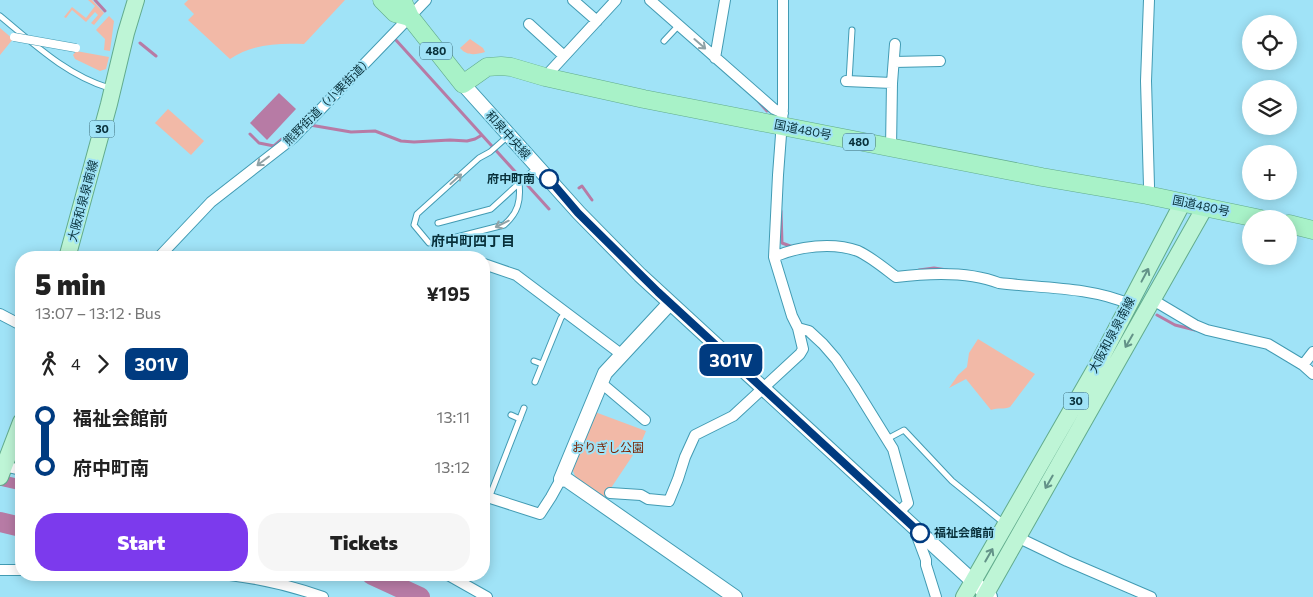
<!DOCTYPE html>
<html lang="en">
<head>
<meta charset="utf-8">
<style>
  :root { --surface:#fff; --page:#f6f6f6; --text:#222; --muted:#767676; --accent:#7c3aed }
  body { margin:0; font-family:Commissioner,"Noto Sans JP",sans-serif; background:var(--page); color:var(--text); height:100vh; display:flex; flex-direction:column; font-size:19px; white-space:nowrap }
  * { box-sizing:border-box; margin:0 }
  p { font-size:16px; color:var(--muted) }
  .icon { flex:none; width:28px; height:28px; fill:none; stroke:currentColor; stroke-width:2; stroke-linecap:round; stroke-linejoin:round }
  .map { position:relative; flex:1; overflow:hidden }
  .drawer { position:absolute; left:15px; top:251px; width:475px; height:330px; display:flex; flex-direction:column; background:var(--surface); border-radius:20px; box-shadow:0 2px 12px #0003 }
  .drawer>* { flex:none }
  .badge { padding:0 10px; border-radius:8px; font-size:18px; line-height:32px }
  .controls { position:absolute; left:1242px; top:15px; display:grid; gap:10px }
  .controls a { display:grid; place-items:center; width:55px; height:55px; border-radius:50%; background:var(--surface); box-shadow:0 2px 12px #0003; font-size:25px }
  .map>.badge { position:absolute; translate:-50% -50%; box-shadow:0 0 0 2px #fff }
  .legs { display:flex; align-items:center; gap:8px; height:55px; padding:0 20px; font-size:16px }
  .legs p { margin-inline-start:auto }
  .headline { display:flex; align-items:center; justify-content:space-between; height:85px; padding:0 20px }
  h1 { font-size:28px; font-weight:800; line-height:38px }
  .primary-button { display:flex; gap:10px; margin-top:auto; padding:10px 20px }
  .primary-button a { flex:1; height:58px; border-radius:20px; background:var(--accent); color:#fff; font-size:20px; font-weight:800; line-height:58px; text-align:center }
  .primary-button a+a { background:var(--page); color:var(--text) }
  ul { padding:0 20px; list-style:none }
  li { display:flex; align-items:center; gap:18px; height:50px; font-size:19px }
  li i { display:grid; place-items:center; width:8px; height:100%; margin:0 6px; background:currentColor }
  li i::after { content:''; width:12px; height:12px; margin:-6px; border:4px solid; border-radius:50%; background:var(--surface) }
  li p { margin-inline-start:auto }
  li:first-child i { background:linear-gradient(#0000 50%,currentColor 0) }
  li:last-child i { background:linear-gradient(currentColor 50%,#0000 0) }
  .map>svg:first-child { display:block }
</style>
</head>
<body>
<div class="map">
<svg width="1313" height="597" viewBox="0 0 1313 597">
  <rect width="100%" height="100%" fill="#a0e3f7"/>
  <path fill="#f2b9a7" d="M 88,0 L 92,0 L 104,13 L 94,25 L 91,23 L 98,15 L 95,12 L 86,22 L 72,10 L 66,18 L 64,17 L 72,7 L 86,18 L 95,6 Z
    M 188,0 L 345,0 L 304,44 C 277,43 252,44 230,59 L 188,20 L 194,14 L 184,4 Z
    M 109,16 L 114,21 L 110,51 L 104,50 L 105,39 L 96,30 Z
    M 0,28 L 13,39 L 0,55 Z
    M 470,39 L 483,48 L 485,52 C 475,55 467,56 460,48 Z
    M 76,51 L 109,57 L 106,69 L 100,71 L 75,59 L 73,55 Z
    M 168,109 L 204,141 L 191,155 L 155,123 Z
    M 978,339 L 1035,374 L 1010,407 C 1004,410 998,407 991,410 L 966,379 L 949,388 L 958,375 L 967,367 L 969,353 Z
    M 595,412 L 646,431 L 641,443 L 605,497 L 576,479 L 572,468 Z"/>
  <path fill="#b77ba5" d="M 279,93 L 296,109 L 267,140 L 250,123 Z"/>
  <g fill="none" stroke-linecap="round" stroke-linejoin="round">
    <path stroke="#b77ba5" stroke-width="3" d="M 95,0 L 105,11
      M 395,39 L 549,209
      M 140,43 L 156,56
      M 759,102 L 767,111
      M 310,125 L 351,132 L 375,131 L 401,141 L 414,142 L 450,140 L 467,141 L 475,139 L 482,135
      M 250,134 L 259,143 L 274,146 L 299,124
      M 579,188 L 582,186 L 592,200
      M 781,211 L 782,243 L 793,247
      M 919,270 L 934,268 L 947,270
      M 1157,315 L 1175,325 L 1195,330"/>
    <path stroke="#b77ba5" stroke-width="11" d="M 0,480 L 21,485"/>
    <path stroke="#b77ba5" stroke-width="20" d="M 0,522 L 21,527
      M 372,575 L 420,597"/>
    <defs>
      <path id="service" d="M 0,16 C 34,44 66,75 109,88
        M 664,41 L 679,25
        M 849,81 L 852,30
        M 508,136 L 490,152 L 479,158 L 417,214 L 414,225 L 429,243 L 433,243 L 504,225 C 518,213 521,201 519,183
        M 438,223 L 491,209 L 537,167
        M 534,361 L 542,364
        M 535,382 L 561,318 L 566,312
        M 511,415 L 520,419
        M 887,439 L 904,430 L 952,481 L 1005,524
        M 489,498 L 524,408"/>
      <path id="minor" d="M 573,0 L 597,21
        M 650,0 L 774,109 L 783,113
        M 783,0 L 783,108 L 778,175 L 774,257 L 792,316 L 798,328 L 809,331 L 823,344 L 836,359 L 854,386 L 893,449 L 908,503 L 898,513
        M 529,24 L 564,56
        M 715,58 L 725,0
        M 894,62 L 940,61
        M 545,77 L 616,0
        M 846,81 L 892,83
        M 891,148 L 892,83 L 895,44
        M 1147,195 L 1149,186 L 1146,81 L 1149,0
        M 774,257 C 798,246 833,242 858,251 C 871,257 884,268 896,277 C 928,273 969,271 999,283 C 1040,288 1092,287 1129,304
        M 158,258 L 211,202 L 293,138 L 426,0
        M 484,264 L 516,275 L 621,354
        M 1153,300 L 1195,325 L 1207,330 L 1268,344 L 1303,365 L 1313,374
        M 0,314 L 21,325
        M 1303,365 L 1313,352
        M 600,382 L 645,420
        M 0,465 L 21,470
        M 610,493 L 641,495 L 648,499 L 669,501 L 678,479 L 685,457 L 695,435 L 733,416 L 800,354 L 803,349 L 798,328
        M 484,496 L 540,514 L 551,497 L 561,479
        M 914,528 L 926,560 L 926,565 L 936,597
        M 1017,537 L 1067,561 L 1151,597
        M 0,570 L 21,570
        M 230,575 C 262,579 292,586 323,597
        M 448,575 L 487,597"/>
      <path id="tertiary" d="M 463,84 L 579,213 L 640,275 L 990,597
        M 670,303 L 605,373 L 561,479 L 567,480 L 593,498 L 735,597"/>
      <path id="primary" d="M 67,258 L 109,104 L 126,33 L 136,0
        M 0,477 L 21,422
        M 964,597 L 1098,364 L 1183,202
        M 984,597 L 1205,207"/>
      <path id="trunk" d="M 382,0 L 395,13 L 410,17
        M 402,0 L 410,17 L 463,84 L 487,67 L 501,66 L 511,67 L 545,77 L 644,99 L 1042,177 L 1147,195 L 1261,219
        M 1289,224 L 1313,230"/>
    </defs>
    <use href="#service" stroke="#429bb3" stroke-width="7"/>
    <use href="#minor" stroke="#429bb3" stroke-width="12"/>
    <use href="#tertiary" stroke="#429bb3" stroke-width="16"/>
    <use href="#primary" stroke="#62ac8d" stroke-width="18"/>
    <use href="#trunk" stroke="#62ac8d" stroke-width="19"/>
    <use href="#service" stroke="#fff" stroke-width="5"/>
    <use href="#minor" stroke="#fff" stroke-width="10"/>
    <use href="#tertiary" stroke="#fff" stroke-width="14"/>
    <use href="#primary" stroke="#bef5d6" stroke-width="16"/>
    <use href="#trunk" stroke="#a8f2c8" stroke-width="18"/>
    <defs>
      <path id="pedestrian-bridge" d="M 14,37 L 76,48"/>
    </defs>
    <use href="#pedestrian-bridge" stroke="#429bb3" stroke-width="9" stroke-linecap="butt"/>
    <use href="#pedestrian-bridge" stroke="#fff" stroke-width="8"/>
  </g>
  <defs><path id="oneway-shaft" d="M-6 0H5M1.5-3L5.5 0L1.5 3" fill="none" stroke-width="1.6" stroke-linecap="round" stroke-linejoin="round" transform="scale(1.25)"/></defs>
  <g stroke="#90a2a6">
    <use href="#oneway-shaft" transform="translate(700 44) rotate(41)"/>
    <use href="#oneway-shaft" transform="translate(263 161) rotate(143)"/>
    <use href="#oneway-shaft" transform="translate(456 179) rotate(-42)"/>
    <use href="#oneway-shaft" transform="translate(502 224) rotate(154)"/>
  </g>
  <g stroke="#639288">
    <use href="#oneway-shaft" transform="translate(1145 275) rotate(-62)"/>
    <use href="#oneway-shaft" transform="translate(1129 341) rotate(120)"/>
    <use href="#oneway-shaft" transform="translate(1049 482) rotate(120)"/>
    <use href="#oneway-shaft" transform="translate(989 555) rotate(-60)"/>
  </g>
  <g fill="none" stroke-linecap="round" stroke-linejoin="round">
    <defs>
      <path id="line-1" d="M 549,179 L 578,213 L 658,292 L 920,533"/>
    </defs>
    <use href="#line-1" stroke="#fff" stroke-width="11"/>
    <use href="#line-1" stroke="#003b80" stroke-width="8"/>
  </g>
  <g fill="#fff" stroke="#003b80" stroke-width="2.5">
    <circle cx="549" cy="179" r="9"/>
    <circle cx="920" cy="533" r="9"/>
  </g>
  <g text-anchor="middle" stroke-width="4" stroke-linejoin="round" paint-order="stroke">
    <g fill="#a0e3f7" stroke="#366673" stroke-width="1">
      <rect x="420" y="42.5" width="32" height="17" rx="4"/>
      <rect x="89.5" y="120.5" width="25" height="17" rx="4"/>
      <rect x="843" y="133.5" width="32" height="17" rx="4"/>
      <rect x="1063.5" y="392.5" width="25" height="17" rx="4"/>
    </g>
    <g font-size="11" font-weight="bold" fill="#08303a">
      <text x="436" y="55">480</text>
      <text x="102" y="133">30</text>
      <text x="859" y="146">480</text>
      <text x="1076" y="405">30</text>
    </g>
    <g font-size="12" fill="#08303a" stroke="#a0e3f7">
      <text transform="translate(328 101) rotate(-45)" y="4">熊野街道（小栗街道）</text>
      <text transform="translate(803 130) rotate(11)" y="4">国道480号</text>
      <text transform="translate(508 135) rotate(48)" y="4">和泉中央線</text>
      <text transform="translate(83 201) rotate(-75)" y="4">大阪和泉泉南線</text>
      <text transform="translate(1201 206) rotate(12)" y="4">国道480号</text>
      <text transform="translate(1112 335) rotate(-62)" y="4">大阪和泉泉南線</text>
    </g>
    <g font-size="12" font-weight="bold" fill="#08303a" stroke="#a0e3f7" text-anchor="end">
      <text x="535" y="183">府中町南</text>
      <text x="934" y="537" text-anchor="start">福祉会館前</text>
    </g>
    <g font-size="12" fill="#782404" stroke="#a0e3f7">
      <text x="608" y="452">おりぎし公園</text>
    </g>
    <g font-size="14" font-weight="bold" fill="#08303a" stroke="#a0e3f7">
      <text x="473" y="246">府中町四丁目</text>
    </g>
  </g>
</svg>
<div class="controls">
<a><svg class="icon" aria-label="locate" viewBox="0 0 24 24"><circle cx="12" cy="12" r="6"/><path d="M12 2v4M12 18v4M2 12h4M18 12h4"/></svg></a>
<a><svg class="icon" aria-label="layers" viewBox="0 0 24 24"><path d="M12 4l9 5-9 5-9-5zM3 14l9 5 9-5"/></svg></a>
<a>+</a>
<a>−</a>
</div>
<b class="badge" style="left:731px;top:360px;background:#003b80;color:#fff">301V</b>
<section class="drawer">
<div class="headline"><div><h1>5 min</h1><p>13:07 – 13:12 · Bus</p></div><b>¥195</b></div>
<div class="legs"><svg class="icon" aria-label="walk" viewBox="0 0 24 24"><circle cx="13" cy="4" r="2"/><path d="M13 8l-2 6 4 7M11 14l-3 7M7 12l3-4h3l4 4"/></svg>4<svg class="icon" aria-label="forward" viewBox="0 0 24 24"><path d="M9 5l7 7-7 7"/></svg><b class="badge" style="background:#003b80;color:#fff">301V</b></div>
<ul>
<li><i style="color:#003b80"></i><b>福祉会館前</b><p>13:11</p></li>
<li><i style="color:#003b80"></i><b>府中町南</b><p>13:12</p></li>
</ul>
<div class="primary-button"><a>Start</a><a>Tickets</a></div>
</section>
</div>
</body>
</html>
